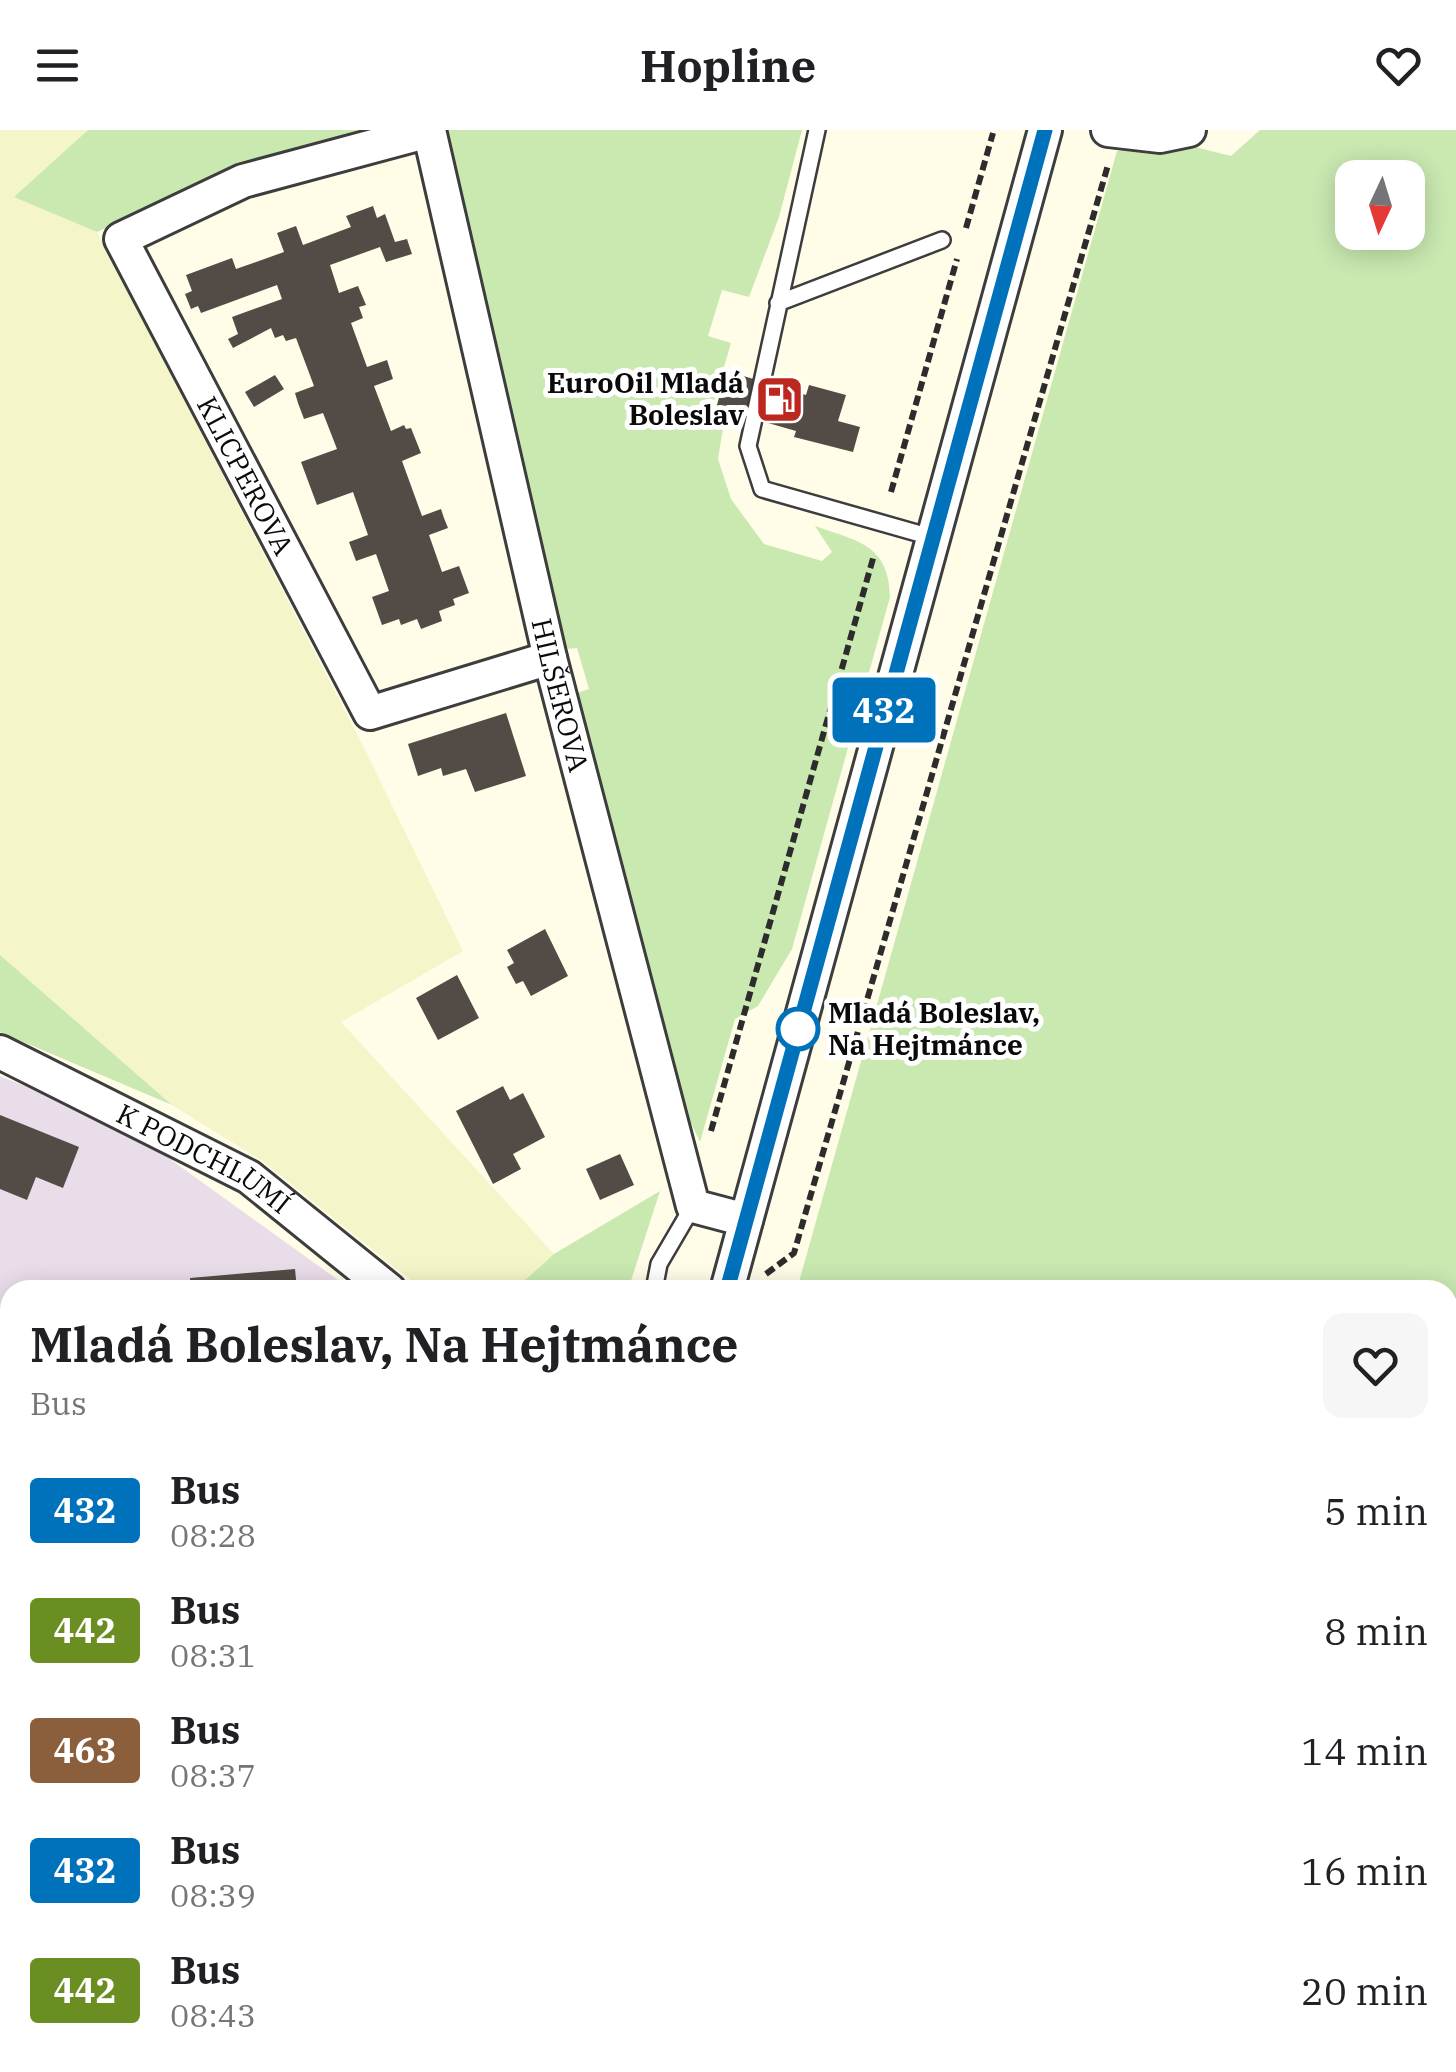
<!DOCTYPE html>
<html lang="en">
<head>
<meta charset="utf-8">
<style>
  :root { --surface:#fff; --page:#f6f6f6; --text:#202124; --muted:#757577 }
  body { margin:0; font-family:"IBM Plex Serif",serif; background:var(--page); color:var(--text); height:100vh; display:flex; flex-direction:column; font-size:38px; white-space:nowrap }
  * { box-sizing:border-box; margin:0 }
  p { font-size:32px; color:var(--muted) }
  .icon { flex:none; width:55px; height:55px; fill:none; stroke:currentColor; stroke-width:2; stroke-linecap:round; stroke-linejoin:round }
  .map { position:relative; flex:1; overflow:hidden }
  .panel { position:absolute; left:0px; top:1150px; width:1458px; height:792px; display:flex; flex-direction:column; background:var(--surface); border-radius:30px 30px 0 0; box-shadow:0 5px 25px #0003 }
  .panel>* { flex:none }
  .badge { padding:0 20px; border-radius:8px; font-size:35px; line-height:65px }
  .needle { width:65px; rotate:184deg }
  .fabs { position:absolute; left:1335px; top:30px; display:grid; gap:20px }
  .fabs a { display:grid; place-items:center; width:90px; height:90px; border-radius:20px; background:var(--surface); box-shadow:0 5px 25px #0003; font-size:50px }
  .map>.badge { position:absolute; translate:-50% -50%; box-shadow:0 0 0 5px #fff }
  .round { display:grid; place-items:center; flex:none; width:105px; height:105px; border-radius:20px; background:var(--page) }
  .summary { display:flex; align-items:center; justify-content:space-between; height:170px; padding:0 30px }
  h1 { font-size:48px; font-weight:700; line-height:75px }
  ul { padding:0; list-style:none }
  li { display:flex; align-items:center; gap:30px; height:120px; padding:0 30px }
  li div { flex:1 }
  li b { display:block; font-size:38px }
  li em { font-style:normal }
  li .badge { min-width:110px; font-weight:700; text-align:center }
  header { display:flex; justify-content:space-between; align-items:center; height:130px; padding:0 30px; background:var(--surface); font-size:45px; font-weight:700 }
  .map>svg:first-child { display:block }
</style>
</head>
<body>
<header><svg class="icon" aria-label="menu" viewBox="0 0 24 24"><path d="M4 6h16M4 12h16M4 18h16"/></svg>Hopline<svg class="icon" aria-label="heart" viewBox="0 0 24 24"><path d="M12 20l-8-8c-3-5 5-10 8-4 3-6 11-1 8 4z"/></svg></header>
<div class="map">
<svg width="1456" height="1942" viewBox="0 0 1456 1942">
  <rect width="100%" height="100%" fill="#fffce7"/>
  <path fill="#eaddea" d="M 0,946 L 124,996 L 352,1160 L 10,1160 L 10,1313 L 0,1312 Z"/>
  <path fill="#f4f5c8" d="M 0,0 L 88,0 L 15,67 L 97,102 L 363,616 L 463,821 L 341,892 L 554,1124 L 514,1160 L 423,1160 L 261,1030 L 172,975 L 0,825 Z"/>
  <path fill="#c9e9b1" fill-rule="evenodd" d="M 88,0 L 381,0 L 233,38 L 97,102 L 14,67 Z
    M 448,0 L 802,0 L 779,87 L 749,167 L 722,160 L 708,206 L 731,213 L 711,281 L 725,286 L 718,329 L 731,369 L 764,414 L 822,431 L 832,422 L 815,396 C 857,411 889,414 890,467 L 792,819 L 758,876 L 735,889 L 700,1012 L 679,968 L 577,563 L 589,559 L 577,518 L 566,519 Z
    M 1260,0 L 1456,0 L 1456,1351 L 1448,1350 L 1448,1160 L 797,1159 L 1117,21 L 1187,15 L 1231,26 ZM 1352,48 L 1408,48 L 1408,102 L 1352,102 Z
    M 0,825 L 172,975 L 0,902 Z
    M 660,1061 L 628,1160 L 514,1160 L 554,1124 Z"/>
  <path fill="#534c46" d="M 373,76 L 377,88 L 385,84 L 395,112 L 407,109 L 412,124 L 386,132 L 380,117 L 330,135 L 339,163 L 358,156 L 366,175 L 359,177 L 363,188 L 351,193 L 367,237 L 387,230 L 393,249 L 374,256 L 391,301 L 404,295 L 406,299 L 411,298 L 421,323 L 402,331 L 422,386 L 441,379 L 444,388 L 448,398 L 429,405 L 442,442 L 459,436 L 469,463 L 453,469 L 455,475 L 439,481 L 442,491 L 421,499 L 417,489 L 401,495 L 399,489 L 382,495 L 372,467 L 389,461 L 376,424 L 356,431 L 349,412 L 368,405 L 353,362 L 317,375 L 301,332 L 337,319 L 323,283 L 304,289 L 298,273 L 295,263 L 314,256 L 296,208 L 286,211 L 283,205 L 275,208 L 271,198 L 233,218 L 228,209 L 238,204 L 232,187 L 282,169 L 277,155 L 201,183 L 198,176 L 191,179 L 185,164 L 192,161 L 186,145 L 232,128 L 236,139 L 284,122 L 277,103 L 296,96 L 303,115 L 351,97 L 346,86 Z
    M 727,241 L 806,265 L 809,255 L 846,265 L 838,291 L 860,297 L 853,322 L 794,307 L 796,301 L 716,278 Z
    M 275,245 L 284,259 L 254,277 L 245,262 Z
    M 506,583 L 526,646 L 475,662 L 466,639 L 443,646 L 441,638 L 418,646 L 408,614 Z
    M 545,799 L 568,846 L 531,866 L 523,851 L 516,854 L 507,837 L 514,833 L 507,820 Z
    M 457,845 L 479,888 L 438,910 L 416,868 Z
    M 503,956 L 510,970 L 523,963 L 545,1007 L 513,1024 L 521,1039 L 493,1054 L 456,981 Z
    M 0,985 L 79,1017 L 63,1058 L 36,1047 L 27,1070 L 0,1059 Z
    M 620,1024 L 634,1055 L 600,1070 L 586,1039 Z
    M 295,1139 L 297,1160 L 191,1160 L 190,1148 Z
    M 725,1932 L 753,1932 L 769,1942 L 720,1942 Z
    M 833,1932 L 921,1932 L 928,1942 L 840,1942 Z
    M 1246,1932 L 1316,1932 L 1325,1942 L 1255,1942 Z"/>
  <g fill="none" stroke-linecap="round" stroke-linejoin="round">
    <defs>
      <path id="service" d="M 817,0 L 748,316 L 762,359 L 931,407
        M 778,173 L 942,110
        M 654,1160 L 659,1134 L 693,1076"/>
      <g id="minor">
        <path id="s1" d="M 429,0 L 550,528 L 693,1076 L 746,1090"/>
        <path d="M 1108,0 L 1160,6 L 1189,0"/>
        <path id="s2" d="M 429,1 L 243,51 L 121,109 L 370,583 L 550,528"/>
        <path id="s3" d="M 0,922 L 249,1047 L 389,1160"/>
        <path d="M 727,1160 L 1045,0"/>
        <path d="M 1448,1479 L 1453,1377"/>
        <path d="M 1448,1833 L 1456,1880"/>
        <path d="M 1035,1932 L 1043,1942"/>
        <path d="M 1210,1932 L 1219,1942"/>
        <path d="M 285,1942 L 290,1932"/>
      </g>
    </defs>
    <use href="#service" stroke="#3d3d3d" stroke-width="20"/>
    <use href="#minor" stroke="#3d3d3d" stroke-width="38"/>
    <path stroke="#2c2c2c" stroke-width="6" stroke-dasharray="10 5" stroke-linecap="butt" d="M 966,98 L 993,3
      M 891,362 L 957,129
      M 711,1001 L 874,425
      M 766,1144 L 794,1123 L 1108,35
      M 0,1882 L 10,1877"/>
    <use href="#service" stroke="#fff" stroke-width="15"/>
    <use href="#minor" stroke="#fff" stroke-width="32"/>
  </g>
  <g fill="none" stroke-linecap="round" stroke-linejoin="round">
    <defs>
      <path id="line" d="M 727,1160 L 1045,0"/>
    </defs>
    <use href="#line" stroke="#fff" stroke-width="22"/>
    <use href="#line" stroke="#0072bc" stroke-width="15"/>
  </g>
  <defs>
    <symbol id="fuel-square" viewBox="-11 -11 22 22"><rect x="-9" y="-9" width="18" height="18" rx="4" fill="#bc2720" stroke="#fff"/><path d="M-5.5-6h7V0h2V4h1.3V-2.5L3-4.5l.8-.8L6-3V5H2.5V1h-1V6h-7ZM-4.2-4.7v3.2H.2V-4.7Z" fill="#fff"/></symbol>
  </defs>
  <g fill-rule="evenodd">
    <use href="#fuel-square" x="752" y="242" width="55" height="55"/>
  </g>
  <circle fill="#fff" stroke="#0072bc" stroke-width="5" cx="798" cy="899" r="20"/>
  <g text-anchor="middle" stroke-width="10" stroke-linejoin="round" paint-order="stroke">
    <g font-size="28" font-weight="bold" fill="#0a0a0a" stroke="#fff" text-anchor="end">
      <text x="744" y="263">EuroOil Mladá<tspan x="744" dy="32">Boleslav</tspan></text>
    </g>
    <g font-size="28" fill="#0a0a0a" stroke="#fff">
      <text dy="10" stroke="none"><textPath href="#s2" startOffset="595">KLICPEROVA</textPath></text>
      <text dy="10" stroke="none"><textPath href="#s1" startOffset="580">HILŠEROVA</textPath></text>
      <text dy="10" stroke="none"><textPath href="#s3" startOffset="230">K PODCHLUMÍ</textPath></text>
    </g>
    <g font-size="28" font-weight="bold" fill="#0a0a0a" stroke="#fff" text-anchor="start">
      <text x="828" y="893">Mladá Boleslav,<tspan x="828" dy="32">Na Hejtmánce</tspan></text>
    </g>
  </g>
</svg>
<div class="fabs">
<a><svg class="needle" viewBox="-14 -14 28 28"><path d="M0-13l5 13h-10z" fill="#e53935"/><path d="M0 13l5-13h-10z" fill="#757577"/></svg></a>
</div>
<b class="badge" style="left:884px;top:580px;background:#0072bc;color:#fff">432</b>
<section class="panel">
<div class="summary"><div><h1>Mladá Boleslav, Na Hejtmánce</h1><p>Bus</p></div><a class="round"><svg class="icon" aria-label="heart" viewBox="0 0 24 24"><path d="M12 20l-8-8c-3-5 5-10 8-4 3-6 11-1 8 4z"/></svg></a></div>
<ul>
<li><span class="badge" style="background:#0072bc;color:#fff">432</span><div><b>Bus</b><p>08:28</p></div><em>5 min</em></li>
<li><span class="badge" style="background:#6b8e23;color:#fff">442</span><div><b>Bus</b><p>08:31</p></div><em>8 min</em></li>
<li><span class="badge" style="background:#8b5e3c;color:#fff">463</span><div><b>Bus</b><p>08:37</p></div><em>14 min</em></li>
<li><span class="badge" style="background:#0072bc;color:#fff">432</span><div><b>Bus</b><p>08:39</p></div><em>16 min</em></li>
<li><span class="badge" style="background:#6b8e23;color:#fff">442</span><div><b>Bus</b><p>08:43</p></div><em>20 min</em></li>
</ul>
</section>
</div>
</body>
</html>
